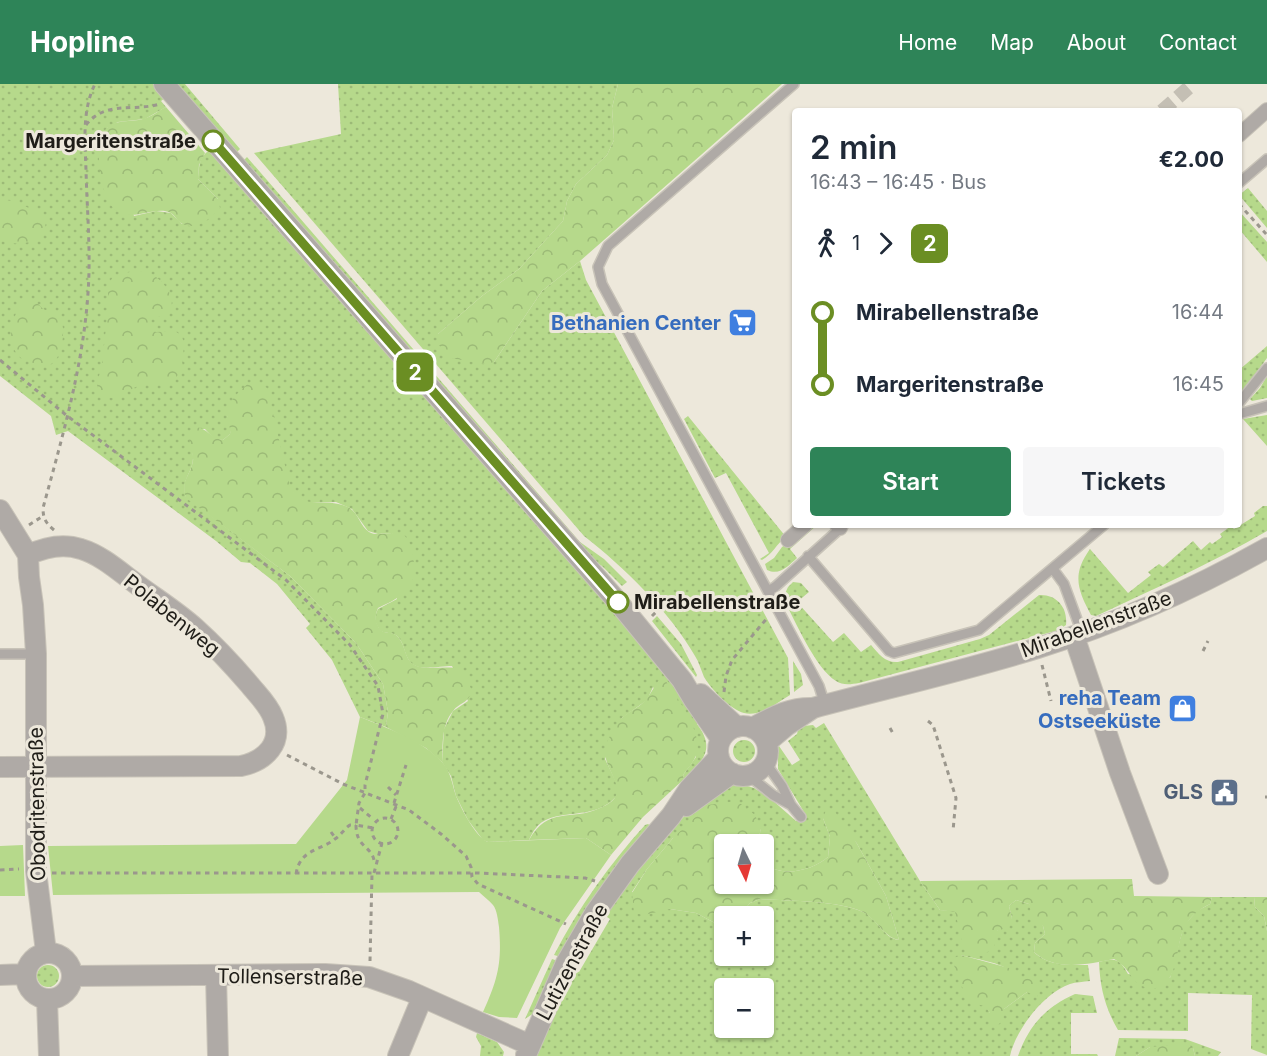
<!DOCTYPE html>
<html lang="en">
<head>
<meta charset="utf-8">
<style>
  :root { --surface:#fff; --page:#f6f6f7; --text:#1f2937; --muted:#747a83; --accent:#2e8458 }
  body { margin:0; font-family:Inter,sans-serif; background:var(--page); color:var(--text); height:100vh; display:flex; flex-direction:column; font-size:22px; white-space:nowrap }
  * { box-sizing:border-box; margin:0 }
  p { font-size:20px; color:var(--muted) }
  .icon { flex:none; width:33px; height:33px; fill:none; stroke:currentColor; stroke-width:2; stroke-linecap:round; stroke-linejoin:round }
  .map { position:relative; flex:1; overflow:hidden }
  .side { position:absolute; left:792px; top:24px; width:450px; height:420px; display:flex; flex-direction:column; background:var(--surface); border-radius:6px; box-shadow:0 2px 4px #0004 }
  .side>* { flex:none }
  .badge { padding:0 12px; border-radius:9px; font-size:21px; line-height:39px }
  .needle { width:39px; rotate:175deg }
  .controls { position:absolute; left:714px; top:750px; display:grid; gap:12px }
  .controls a { display:grid; place-items:center; width:60px; height:60px; border-radius:6px; background:var(--surface); box-shadow:0 2px 4px #0004; font-size:30px }
  .map>.badge { position:absolute; translate:-50% -50%; box-shadow:0 0 0 3px #fff }
  .legs { display:flex; align-items:center; gap:9px; height:66px; padding:0 18px; font-size:20px }
  .legs p { margin-inline-start:auto }
  .overview { display:flex; align-items:center; justify-content:space-between; height:102px; padding:0 18px }
  h1 { font-size:33px; font-weight:600; line-height:45px }
  .action { display:flex; gap:12px; margin-top:auto; padding:12px 18px }
  .action a { flex:1; height:69px; border-radius:6px; background:var(--accent); color:#fff; font-size:24px; font-weight:600; line-height:69px; text-align:center }
  .action a+a { background:var(--page); color:var(--text) }
  ul { padding:0 18px; list-style:none }
  li { display:flex; align-items:center; gap:21px; height:72px; font-size:22px }
  li i { display:grid; place-items:center; width:9px; height:100%; margin:0 8px; background:currentColor }
  li i::after { content:''; width:15px; height:15px; margin:-8px; border:4px solid; border-radius:50%; background:var(--surface) }
  li p { margin-inline-start:auto }
  li:first-child i { background:linear-gradient(#0000 50%,currentColor 0) }
  li:last-child i { background:linear-gradient(currentColor 50%,#0000 0) }
  header { display:flex; align-items:center; gap:36px; box-sizing:border-box; height:84px; padding:0 30px; background:var(--accent); color:#fff }
  header strong { font-size:28px }
  nav { display:flex; gap:33px; margin-inline-start:auto; font-size:21px }
  .map>svg:first-child { display:block }
</style>
</head>
<body>
<header>
<strong>Hopline</strong>
<nav><a>Home</a><a>Map</a><a>About</a><a>Contact</a></nav>
</header>
<div class="map">
<svg width="1267" height="972" viewBox="0 0 1267 972">
  <defs>
    <pattern id="grass-dots" width="8" height="8" patternUnits="userSpaceOnUse" patternTransform="scale(1.5)"><rect width="8" height="8" fill="#b6d98b"/><path d="M2 2h.1M6 6h.1" fill="none" stroke="#9cba77" stroke-width="1.8" stroke-linecap="round"/></pattern>
    <pattern id="forest-crowns" width="20" height="18" patternUnits="userSpaceOnUse" patternTransform="scale(1.5)"><rect width="20" height="18" fill="#b6d98b"/><path d="M2 6a3 3 0 1 1 6 0M12 15a3 3 0 1 1 6 0" fill="none" stroke="#9cba77"/></pattern>
  </defs>
  <rect width="100%" height="100%" fill="#ede8db"/>
  <path fill="url(#grass-dots)" fill-rule="evenodd" d="M 0,0 L 153,0 L 165,14 L 161,17 L 166,23 L 145,35 L 118,38 L 107,44 L 134,132 L 156,127 L 171,129 L 182,140 L 218,115 L 198,95 C 199,83 199,72 210,66 L 680,603 L 702,636 L 697,640 C 716,665 703,677 684,695 L 683,691 L 696,673 L 653,603 L 647,616 L 622,634 L 605,675 L 617,700 L 618,710 C 596,740 554,721 536,744 C 533,747 531,752 529,756 L 488,758 L 483,756 L 468,736 L 456,712 L 451,692 L 442,678 L 444,645 L 453,627 L 468,617 L 452,582 C 443,582 428,585 419,583 C 403,579 407,562 398,553 C 392,546 382,552 378,543 C 374,536 375,531 378,525 L 397,515 L 393,449 L 378,450 L 368,447 L 352,425 L 336,418 L 308,419 L 297,413 L 227,331 L 231,341 L 230,350 L 223,356 L 214,355 L 205,345 L 195,345 C 187,355 193,361 193,372 C 194,389 180,394 186,413 L 290,492 L 356,559 L 383,600 L 388,628 L 386,643 L 360,633 L 332,576 L 306,544 L 310,540 L 277,500 L 250,479 L 241,478 L 216,457 L 68,347 L 56,351 L 51,332 L 0,292 Z
    M 177,0 L 185,0 L 240,65 L 236,69 Z
    M 338,0 L 618,0 L 612,24 L 614,56 L 607,71 L 576,100 L 567,117 L 563,137 L 519,185 L 482,212 L 438,250 L 494,278 L 542,207 L 580,177 L 586,196 L 788,574 L 790,611 C 777,619 760,633 744,629 C 731,626 711,605 704,593 C 701,586 699,578 695,572 C 670,528 624,483 584,452 L 254,69 L 341,50 Z
    M 247,73 L 580,458 L 604,475 L 627,498 L 622,502 L 602,482 L 585,471 L 242,78 Z
    M 1248,104 L 1267,127 L 1267,144 L 1239,111 Z
    M 1239,127 L 1267,158 L 1267,178 L 1239,145 Z
    M 1267,262 L 1267,274 L 1239,312 L 1239,286 Z
    M 1267,292 L 1267,314 L 1252,317 L 1250,315 L 1260,304 Z
    M 1267,331 L 1267,362 L 1243,335 Z
    M 688,332 L 786,453 C 776,460 773,470 762,476 L 760,475 L 769,469 L 726,389 L 715,394 L 684,335 Z
    M 1263,422 L 1267,422 L 1267,447 C 1212,479 1154,505 1096,532 L 1091,531 C 1077,505 1072,490 1090,465 L 1128,509 L 1151,491 L 1148,488 L 1159,480 L 1163,483 L 1193,457 L 1201,466 L 1210,458 L 1212,460 L 1222,453 L 1220,450 L 1231,442 L 1234,445 L 1255,432 L 1254,429 Z
    M 810,441 L 817,441 L 790,465 L 797,474 C 788,482 780,492 767,486 L 765,480 L 774,474 L 782,463 Z
    M 793,498 L 801,499 L 809,508 L 797,518 L 833,558 L 844,549 L 861,568 L 871,561 C 879,570 885,579 898,578 L 980,555 L 989,551 L 1039,511 C 1057,510 1068,524 1066,541 L 1059,546 L 859,599 C 852,600 843,602 836,597 C 815,584 795,536 783,514 L 788,503 Z
    M 657,532 L 681,560 L 697,591 L 696,593 L 652,537 Z
    M 793,577 L 801,590 L 803,601 L 794,608 Z
    M 824,639 L 920,797 L 940,826 L 955,827 L 997,847 L 1012,834 L 1009,822 L 1016,816 L 1029,820 L 1043,842 L 1045,850 L 1035,859 L 1034,868 C 1048,882 1069,881 1088,881 L 1090,897 C 1083,898 1076,898 1070,900 C 1044,909 1016,945 1010,972 L 534,972 L 573,885 L 579,888 L 610,835 L 604,831 L 634,788 L 688,728 L 729,700 L 744,701 L 754,704 L 770,714 L 796,737 L 799,737 L 804,731 L 804,728 L 778,685 L 778,663 L 779,662 L 792,681 L 800,676 L 788,657 L 797,650 L 798,646 L 804,642 L 813,641 L 816,644 ZM 823,734 L 856,758 L 886,812 L 899,856 C 883,854 877,834 863,828 C 838,816 789,817 760,815 L 750,819 L 739,832 L 764,832 L 764,872 L 724,872 L 724,839 L 715,839 L 696,829 L 670,825 L 632,808 L 647,785 L 673,754 L 761,745 L 757,760 L 764,760 L 764,779 C 781,794 812,787 828,773 L 830,753 ZM 961,871 C 986,878 1018,879 1027,908 L 1004,925 L 990,929 ZM 724,904 L 764,904 L 764,944 L 724,944 Z
    M733 667a11 11 0 1 1 22 0a11 11 0 1 1-22 0Z
    M 648,740 L 652,743 L 561,873 L 554,871 C 579,823 609,781 645,741 Z
    M 1212,813 L 1254,813 L 1255,823 L 1264,832 L 1267,847 L 1267,971 L 1251,965 L 1252,911 L 1188,909 L 1188,947 L 1118,946 C 1105,924 1100,903 1099,878 C 1116,874 1119,874 1128,890 L 1170,894 L 1184,841 L 1197,827 L 1210,820 Z
    M 552,875 L 558,877 L 534,929 L 525,935 Z
    M37 892a11 11 0 1 1 22 0a11 11 0 1 1-22 0Z
    M 1075,910 L 1093,912 L 1097,929 L 1071,929 L 1071,970 L 1097,970 L 1098,972 L 1018,972 C 1029,941 1046,923 1075,910 Z
    M 477,949 L 497,958 L 504,968 L 503,972 L 480,972 L 481,962 L 476,953 Z
    M 1119,954 L 1185,955 L 1221,968 L 1218,972 L 1195,972 L 1193,964 L 1150,963 L 1136,972 L 1115,972 Z"/>
  <path fill="url(#forest-crowns)" d="M 618,0 L 782,0 L 580,177 L 542,207 L 494,278 L 486,280 L 450,274 L 438,260 L 438,250 L 482,212 L 519,185 L 563,137 L 567,117 L 576,100 L 607,71 L 614,56 L 612,24 Z
    M 166,23 L 205,69 L 199,81 L 198,95 L 218,115 L 220,124 C 212,134 195,148 181,139 C 177,137 175,131 171,129 C 155,121 135,138 117,127 C 100,116 92,59 106,45 C 116,34 134,39 146,34 C 153,32 159,26 166,23 Z
    M 6,116 C 16,117 31,126 42,129 L 46,138 L 43,153 C 30,160 14,162 0,156 L 0,120 Z
    M 133,187 C 137,187 143,187 147,188 C 161,193 183,217 165,230 C 162,232 156,233 152,234 L 149,239 L 150,245 L 156,248 L 175,247 L 182,252 L 184,260 L 182,284 L 176,294 L 167,299 L 140,301 L 113,314 L 106,313 L 98,307 L 97,300 L 102,280 L 109,216 L 107,202 L 113,193 Z
    M 32,215 C 37,218 38,220 42,224 C 48,229 58,227 61,235 C 66,247 62,277 49,281 C 44,283 36,281 31,278 C 27,277 21,275 19,272 C 4,257 13,230 24,216 Z
    M 249,299 L 259,299 L 267,304 L 290,403 C 307,429 324,412 348,423 C 358,428 360,442 369,448 C 376,452 384,449 392,449 C 396,449 401,451 405,452 C 412,462 413,468 414,480 C 417,506 399,514 378,524 C 375,531 375,536 378,542 C 382,552 391,546 397,552 C 407,561 403,577 417,582 C 430,587 447,580 463,586 L 472,607 C 467,621 461,617 453,627 C 441,641 443,662 442,678 L 426,664 L 386,643 L 388,628 L 383,600 L 356,559 L 290,492 L 186,414 C 180,396 190,393 193,377 C 194,369 188,361 190,353 C 193,335 207,347 214,354 L 223,356 L 230,350 C 231,343 227,337 227,331 C 228,317 239,307 249,299 Z
    M 660,595 L 665,596 C 677,614 704,648 696,671 C 694,678 687,685 683,691 L 684,695 L 643,733 L 611,771 L 586,754 L 529,756 C 549,721 570,738 600,724 C 604,722 609,720 612,717 C 628,702 600,683 606,662 C 608,654 616,640 622,634 C 629,627 641,623 647,614 C 652,608 654,602 660,595 Z
    M 737,717 L 755,731 L 761,745 L 757,760 L 724,760 L 724,800 L 764,800 L 764,779 C 781,794 812,787 828,773 L 830,753 L 823,734 L 826,726 L 833,725 L 856,758 L 886,812 L 899,856 C 883,853 877,835 863,828 C 839,816 788,817 760,815 L 750,819 L 739,832 L 724,832 L 724,839 L 715,839 L 696,829 L 670,825 L 644,831 L 634,829 L 632,809 L 647,785 L 673,754 L 708,721 Z
    M 1132,795 L 1134,812 L 1212,813 L 1210,820 C 1167,841 1188,872 1164,903 C 1129,909 1136,887 1114,875 C 1088,880 1055,888 1034,868 L 1035,859 L 1045,850 L 1043,842 L 1033,837 L 1029,820 L 1016,816 L 1009,822 L 1012,834 L 1009,843 L 997,847 L 994,864 L 981,872 L 964,865 L 955,828 L 940,826 L 920,797 Z
    M 1254,813 L 1267,813 L 1267,847 L 1264,832 L 1255,823 Z
    M 961,871 L 1009,884 L 1023,895 L 1036,894 L 1040,902 L 1037,913 L 1027,908 L 1004,925 L 1003,937 L 996,942 L 990,936 L 990,929 L 985,922 C 982,921 978,921 975,919 C 965,914 952,885 954,874 Z
    M 1186,960 L 1193,964 L 1195,972 L 1136,972 L 1150,963 Z"/>
  <path fill="#b6d98b" d="M 360,633 C 387,644 422,656 442,678 C 451,688 452,700 456,712 C 461,724 476,754 488,758 L 586,754 L 611,771 L 560,844 L 517,934 L 499,933 L 483,928 C 498,895 502,879 499,843 C 498,836 497,826 493,821 C 489,816 483,812 479,808 L 53,811 L 48,762 L 296,760 L 347,696 Z
    M 23,761 L 25,812 L 0,812 L 0,762 Z"/>
  <g fill="none" stroke-linecap="round" stroke-linejoin="round">
    <path stroke="#c4bfb4" stroke-width="14" stroke-dasharray="14 7" stroke-linecap="butt" d="M 1162,27 L 1193,0"/>
    <defs>
      <path id="service" d="M 794,0 L 608,162 L 598,183 L 602,200 L 819,602 L 825,621
        M 1239,99 L 1267,75
        M 1239,319 L 1267,284
        M 1239,330 L 1267,322
        M 808,472 L 889,567 L 894,569 L 979,546 L 1104,441
        M 1053,485 L 1064,500 L 1082,549
        M 768,507 L 775,503 L 843,442
        M 0,570 L 36,570
        M 765,678 L 782,702 L 791,721 L 801,733
        M 748,691 L 773,711 L 791,721"/>
      <path id="pedestrian" d="M 1239,51 L 1267,26
        M 837,441 L 840,444
        M 788,456 L 805,441"/>
      <path id="minor" d="M 164,0 L 618,518 L 682,596 L 694,616 L 721,655
        M 0,426 L 28,471 L 29,493 L 33,521 L 36,570 L 36,787 L 46,868
        M 1074,552 L 1120,689 L 1158,790
        M 701,610 L 737,643
        M718 667a25 25 0 1 1 50 0a25 25 0 1 1-50 0Z
        M 752,644 C 773,633 790,623 813,624 C 888,604 964,587 1038,564 C 1118,539 1194,505 1267,464
        M 767,658 L 786,642 L 813,624
        M 0,683 L 241,682 C 265,677 284,659 273,633 C 268,620 257,610 249,600 C 232,580 214,561 194,543 C 176,527 155,514 135,499 C 119,487 101,471 81,465 C 63,459 45,463 28,471
        M 686,722 L 732,689
        M26 892a23 23 0 1 1 46 0a23 23 0 1 1-46 0Z
        M 0,891 L 25,890
        M 216,891 L 218,972
        M 72,892 L 325,890 L 369,893 L 409,907 L 530,961
        M 47,916 L 49,972
        M 526,971 L 566,879 L 595,829 L 630,780 L 671,732 L 689,705 L 719,673
        M 398,972 L 422,914"/>
    </defs>
    <use href="#service" stroke="#c8c3b8" stroke-width="12"/>
    <use href="#pedestrian" stroke="#c8c3b8" stroke-width="16"/>
    <use href="#minor" stroke="#c8c3b8" stroke-width="22"/>
    <path stroke="#9b978d" stroke-width="3" stroke-dasharray="4.5 4.5" stroke-linecap="butt" d="M 86,41 C 106,16 133,28 160,20
      M 1239,120 L 1267,151
      M 0,276 L 66,331 L 286,496 L 350,561 L 378,602 L 383,630 L 365,701 L 365,709 L 359,719 L 356,741 L 373,744
      M 29,441 L 43,432
      M 54,446 C 46,439 43,435 43,424 C 62,354 83,283 88,209 C 91,168 87,127 86,86 C 85,57 82,26 95,0
      M 652,532 L 657,527
      M 1203,567 L 1208,557
      M 1042,581 L 1051,617
      M 724,608 L 726,592 L 732,576 L 768,533
      M 928,637 L 933,641 L 956,714 L 953,747
      M 890,644 L 894,651
      M 287,671 L 343,700 L 409,726 L 441,750 L 466,772 L 471,783 L 472,793 L 478,800 L 566,840
      M 388,703 L 396,711
      M 1265,713 L 1267,713
      M 394,719 L 406,681
      M 360,724 L 373,735
      M372 747a13 13 0 1 1 26 0a13 13 0 1 1-26 0Z
      M 391,735 L 397,720
      M 356,741 C 356,763 371,762 374,776 L 377,777
      M 331,748 L 336,755
      M 0,786 L 19,785
      M 52,789 L 478,789 L 585,794 L 595,797
      M 374,789 L 382,759
      M 296,790 C 300,765 320,767 335,755 C 341,751 344,745 350,741 L 356,741
      M 370,877 L 372,790"/>
    <use href="#service" stroke="#afaaa6" stroke-width="9"/>
    <use href="#pedestrian" stroke="#afaaa6" stroke-width="14"/>
    <use href="#minor" stroke="#afaaa6" stroke-width="20"/>
  </g>
  <g fill="none" stroke-linecap="round" stroke-linejoin="round">
    <defs>
      <path id="line-1" d="M 213,57 L 618,518"/>
    </defs>
    <use href="#line-1" stroke="#fff" stroke-width="14"/>
    <use href="#line-1" stroke="#6b8e23" stroke-width="9"/>
  </g>
  <defs>
    <symbol id="supermarket-square" viewBox="-11 -11 22 22"><rect x="-9" y="-9" width="18" height="18" rx="4" fill="#3f7fe0" stroke="#ede8db"/><path d="M-6-5.5h2.5l.6 2H6L4.5 2H-2.5L-4.4-4H-6ZM-1.5 3.2a1.3 1.3 0 1 0 .1 0ZM3 3.2a1.3 1.3 0 1 0 .1 0Z" fill="#fff"/></symbol>
    <symbol id="shop-square" viewBox="-11 -11 22 22"><rect x="-9" y="-9" width="18" height="18" rx="4" fill="#3f7fe0" stroke="#ede8db"/><path d="M-5-2.5h2.3a2.7 3.5 0 0 1 5.4 0H5L5.5 6h-11ZM-1.5-2.5h3a1.5 2.3 0 0 0-3 0Z" fill="#fff"/></symbol>
    <symbol id="civic-square" viewBox="-11 -11 22 22"><rect x="-9" y="-9" width="18" height="18" rx="4" fill="#5c6f8a" stroke="#ede8db"/><path d="M-.6-6.5H3V-4.5H.6V-3L4-1V1h2V6H-6V1h2V-1L-.6-3ZM-1.2 2.5V6h2.4V2.5Z" fill="#fff"/></symbol>
  </defs>
  <g fill-rule="evenodd">
    <use href="#supermarket-square" x="726" y="222" width="33" height="33"/>
    <use href="#shop-square" x="1166" y="608" width="33" height="33"/>
    <use href="#civic-square" x="1208" y="692" width="33" height="33"/>
  </g>
  <g fill="#fff" stroke="#6b8e23" stroke-width="3">
    <circle cx="213" cy="57" r="10"/>
    <circle cx="618" cy="518" r="10"/>
  </g>
  <g text-anchor="middle" stroke-width="6" stroke-linejoin="round" paint-order="stroke">
    <g font-size="20" font-weight="bold" fill="#1f1d18" stroke="#ede8db" text-anchor="end">
      <text x="196" y="64">Margeritenstraße</text>
      <text x="634" y="525" text-anchor="start">Mirabellenstraße</text>
    </g>
    <g font-size="20" font-weight="bold" fill="#366cbe" stroke="#ede8db" text-anchor="end">
      <text x="721" y="246">Bethanien Center</text>
      <text x="1161" y="621">reha Team<tspan x="1161" dy="23">Ostseeküste</tspan></text>
    </g>
    <g font-size="20" fill="#1f1d18" stroke="#ede8db">
      <text transform="translate(172 531) rotate(39)" y="7">Polabenweg</text>
      <text transform="translate(1096 540) rotate(-20)" y="7">Mirabellenstraße</text>
      <text transform="translate(37 720) rotate(-91)" y="7">Obodritenstraße</text>
      <text transform="translate(572 878) rotate(-62)" y="7">Lutizenstraße</text>
      <text transform="translate(290 893) rotate(1)" y="7">Tollenserstraße</text>
    </g>
    <g font-size="20" font-weight="bold" fill="#4e5e75" stroke="#ede8db" text-anchor="end">
      <text x="1203" y="715">GLS</text>
    </g>
  </g>
</svg>
<div class="controls">
<a><svg class="needle" viewBox="-14 -14 28 28"><path d="M0-13l5 13h-10z" fill="#e53935"/><path d="M0 13l5-13h-10z" fill="#747a83"/></svg></a>
<a>+</a>
<a>−</a>
</div>
<b class="badge" style="left:415px;top:288px;background:#6b8e23;color:#fff">2</b>
<section class="side">
<div class="overview"><div><h1>2 min</h1><p>16:43 – 16:45 · Bus</p></div><b>€2.00</b></div>
<div class="legs"><svg class="icon" aria-label="walk" viewBox="0 0 24 24"><circle cx="13" cy="4" r="2"/><path d="M13 8l-2 6 4 7M11 14l-3 7M7 12l3-4h3l4 4"/></svg>1<svg class="icon" aria-label="forward" viewBox="0 0 24 24"><path d="M9 5l7 7-7 7"/></svg><b class="badge" style="background:#6b8e23;color:#fff">2</b></div>
<ul>
<li><i style="color:#6b8e23"></i><b>Mirabellenstraße</b><p>16:44</p></li>
<li><i style="color:#6b8e23"></i><b>Margeritenstraße</b><p>16:45</p></li>
</ul>
<div class="action"><a>Start</a><a>Tickets</a></div>
</section>
</div>
</body>
</html>
